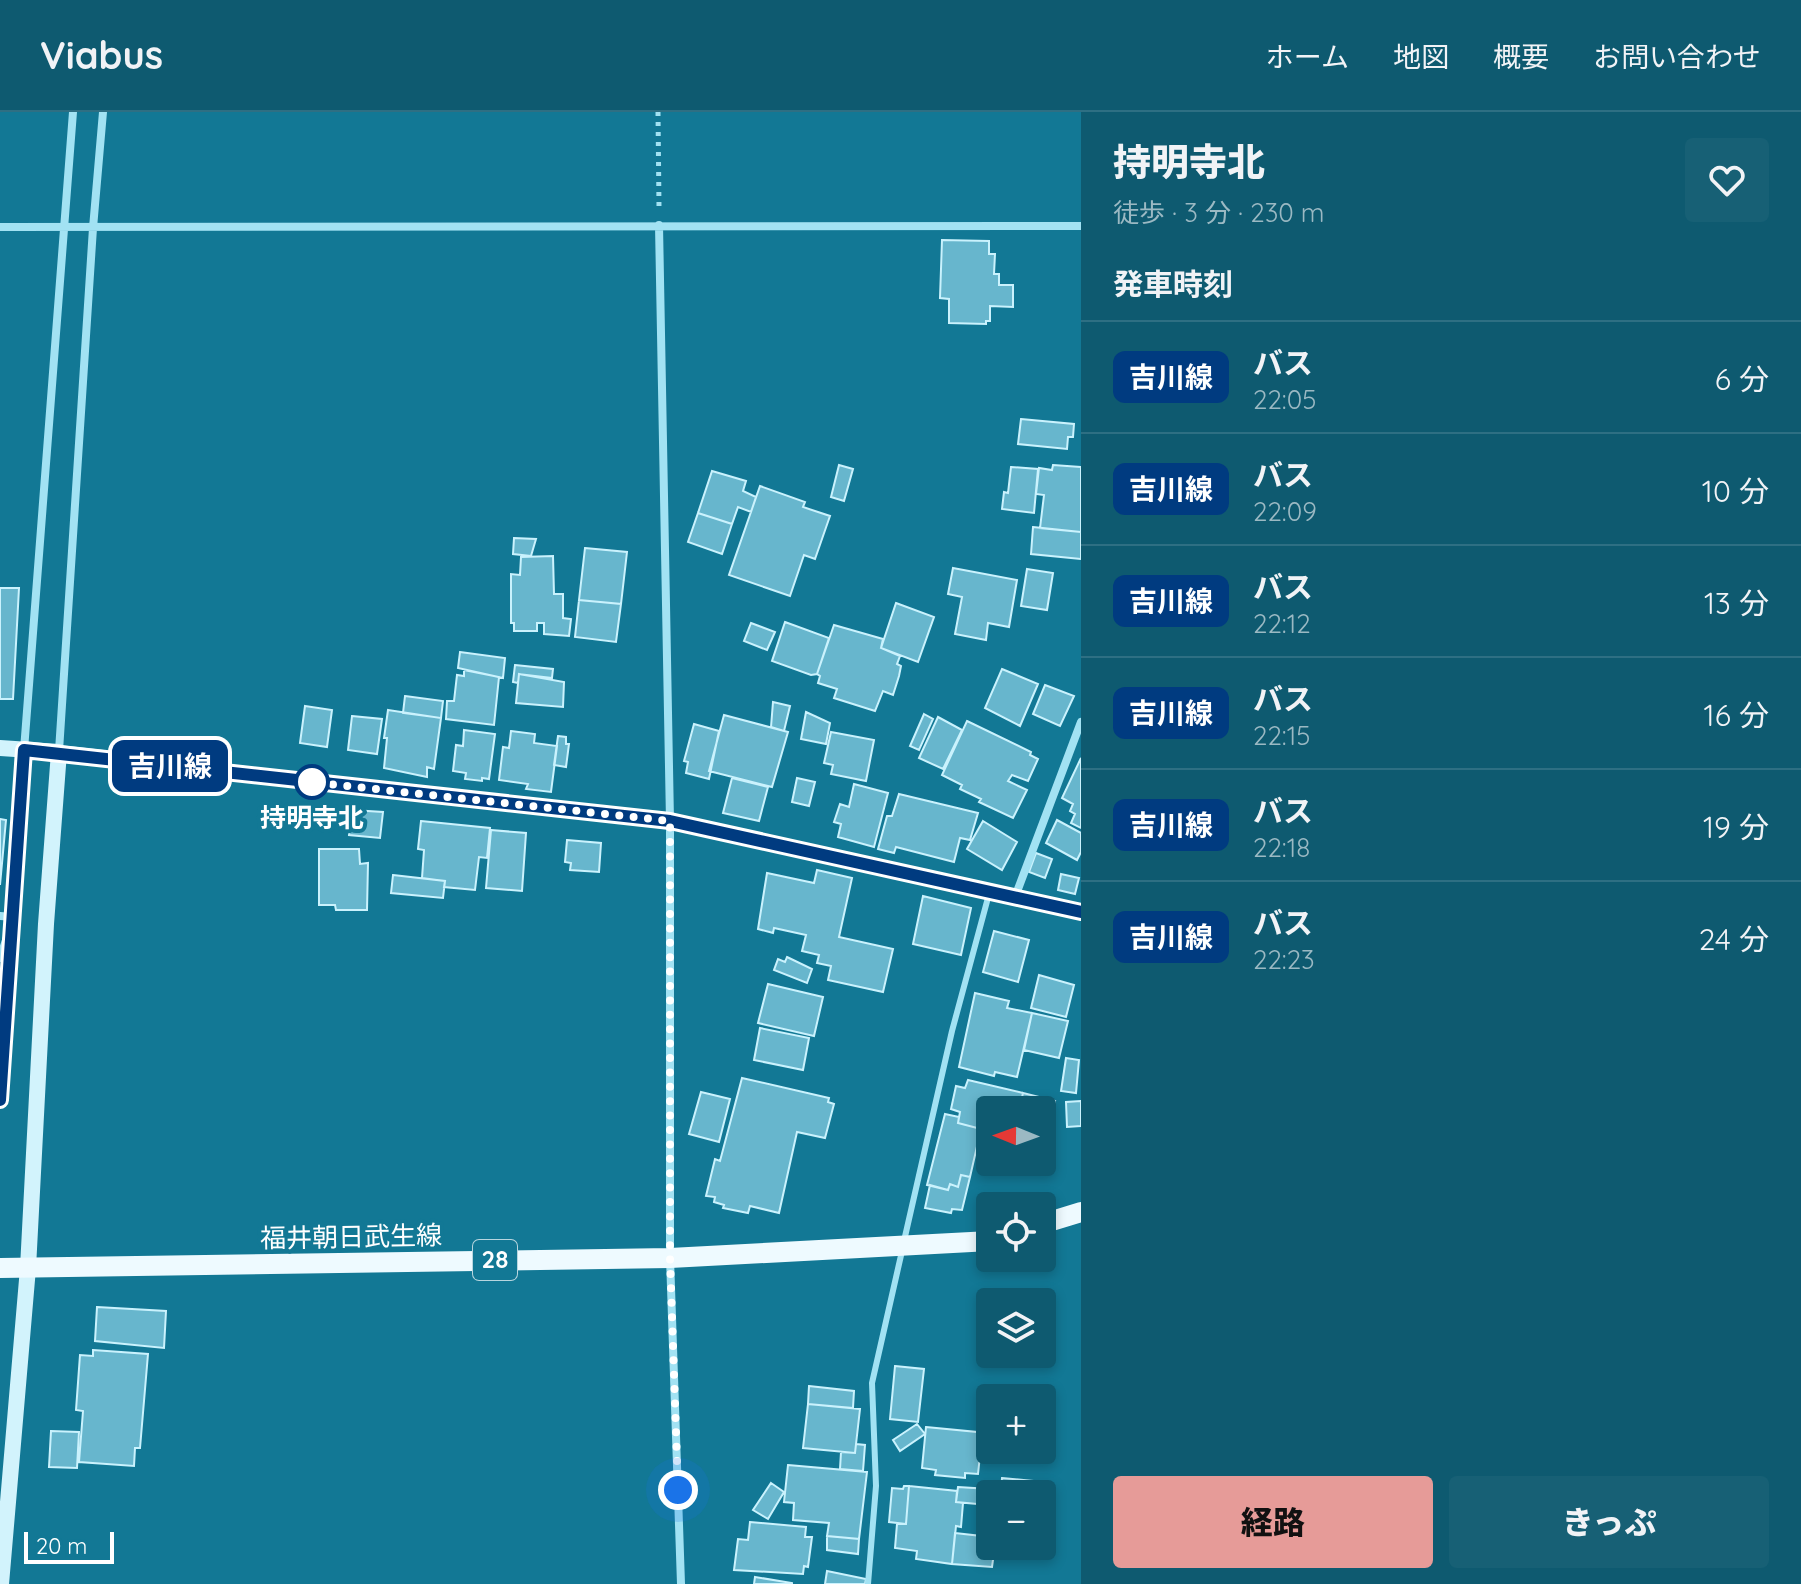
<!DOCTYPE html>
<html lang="ja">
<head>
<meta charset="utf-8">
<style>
  :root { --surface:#0e5a70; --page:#176075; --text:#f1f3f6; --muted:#9bb9c3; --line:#2e6f83; --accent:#e69b98 }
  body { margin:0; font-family:Quicksand,"Noto Sans JP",sans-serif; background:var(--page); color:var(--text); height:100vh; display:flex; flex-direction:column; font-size:30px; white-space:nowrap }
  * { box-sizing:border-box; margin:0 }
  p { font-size:26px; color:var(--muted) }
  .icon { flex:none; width:44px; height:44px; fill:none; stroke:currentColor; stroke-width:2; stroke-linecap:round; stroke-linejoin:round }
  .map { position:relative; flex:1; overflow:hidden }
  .side { display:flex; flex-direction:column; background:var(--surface); width:720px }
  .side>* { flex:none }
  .badge { padding:0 16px; border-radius:12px; font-size:28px; line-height:52px }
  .needle { width:52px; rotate:271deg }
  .fabs { position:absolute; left:976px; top:984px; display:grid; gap:16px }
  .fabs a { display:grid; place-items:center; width:80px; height:80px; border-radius:8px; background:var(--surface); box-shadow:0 4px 12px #0003; font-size:40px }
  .scale { position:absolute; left:24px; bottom:20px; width:90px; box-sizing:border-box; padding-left:8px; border:4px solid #fff; border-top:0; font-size:22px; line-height:28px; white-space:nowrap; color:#fff; -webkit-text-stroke:6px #127895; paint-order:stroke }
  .you { position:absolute; width:40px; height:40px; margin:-20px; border:6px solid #fff; border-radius:50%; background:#1a73e8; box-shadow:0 0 0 12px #1a73e833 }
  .map>.badge { position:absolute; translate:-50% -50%; box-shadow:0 0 0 4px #fff }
  h2 { padding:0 32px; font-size:30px; line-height:72px }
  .round { display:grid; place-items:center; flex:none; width:84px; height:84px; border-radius:8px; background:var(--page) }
  .headline { display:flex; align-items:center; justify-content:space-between; height:136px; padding:0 32px }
  h1 { font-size:38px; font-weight:800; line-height:60px }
  .button { display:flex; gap:16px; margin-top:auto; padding:16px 32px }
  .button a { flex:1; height:92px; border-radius:8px; background:var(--accent); color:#111; font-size:32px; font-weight:800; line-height:92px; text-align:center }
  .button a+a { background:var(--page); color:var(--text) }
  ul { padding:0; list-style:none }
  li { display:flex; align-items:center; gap:24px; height:112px; padding:0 32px; border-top:2px solid var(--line) }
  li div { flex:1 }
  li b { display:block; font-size:30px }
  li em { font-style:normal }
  li .badge { min-width:88px; font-weight:700; text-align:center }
  header { display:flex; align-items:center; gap:48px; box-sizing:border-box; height:112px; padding:0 40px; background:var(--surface); border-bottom:2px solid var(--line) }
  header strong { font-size:38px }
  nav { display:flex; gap:44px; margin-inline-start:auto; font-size:28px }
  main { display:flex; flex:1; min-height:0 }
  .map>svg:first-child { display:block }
</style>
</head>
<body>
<header>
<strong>Viabus</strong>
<nav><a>ホーム</a><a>地図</a><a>概要</a><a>お問い合わせ</a></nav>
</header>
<main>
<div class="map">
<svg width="1081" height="1472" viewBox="0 0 1081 1472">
  <rect width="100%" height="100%" fill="#127895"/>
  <path fill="#67b6cd" stroke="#caf2fd" stroke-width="2" d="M 942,128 L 989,129 L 989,142 L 995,142 L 994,162 L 999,162 L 999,173 L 1013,173 L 1013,195 L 990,194 L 990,209 L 986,209 L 986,212 L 949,211 L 949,187 L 940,186 Z
    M 1021,307 L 1074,312 L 1073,325 L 1068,325 L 1067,337 L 1018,332 Z
    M 839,353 L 853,357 L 844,389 L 831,385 Z
    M 1053,353 L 1081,355 L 1081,420 L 1040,416 L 1044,383 L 1036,382 L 1039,356 L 1052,358 Z
    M 1011,355 L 1038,357 L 1034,401 L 1002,397 L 1004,380 L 1008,381 Z
    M 712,359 L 746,369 L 743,379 L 756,385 L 751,400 L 738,395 L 732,412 L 698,401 Z
    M 760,374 L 805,390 L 803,395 L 830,404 L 815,447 L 804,443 L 790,484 L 729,463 Z
    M 698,401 L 732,412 L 722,442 L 688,430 Z
    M 1033,415 L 1081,420 L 1081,447 L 1031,442 Z
    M 514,426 L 536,427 L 531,444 L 513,442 Z
    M 585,436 L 627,440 L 621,492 L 579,488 Z
    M 553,444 L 554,482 L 563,482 L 563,506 L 571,507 L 569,524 L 544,522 L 544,511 L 537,511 L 537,519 L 514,519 L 514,511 L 511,511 L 511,462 L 520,463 L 521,445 Z
    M 953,456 L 1017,468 L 1009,515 L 988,511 L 986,528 L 955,522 L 962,485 L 948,482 Z
    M 1027,457 L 1053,461 L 1047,498 L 1021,494 Z
    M 0,476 L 19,476 L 13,587 L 0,587 Z
    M 579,488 L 621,492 L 616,530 L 575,525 Z
    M 896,491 L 934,505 L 918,550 L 881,536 Z
    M 785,510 L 829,526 L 817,562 L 811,563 L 772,549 Z
    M 751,511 L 775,520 L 767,538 L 744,529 Z
    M 834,513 L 883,527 L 881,536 L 900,544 L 897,552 L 901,554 L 899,564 L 893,583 L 883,579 L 875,599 L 834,586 L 837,577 L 818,571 L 820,564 L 817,562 Z
    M 460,540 L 505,546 L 503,566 L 458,556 Z
    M 515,553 L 553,557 L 552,566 L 519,562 L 518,571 L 513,570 Z
    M 1002,557 L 1038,572 L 1020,614 L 985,596 Z
    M 464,558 L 499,565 L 494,613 L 446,607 L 447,589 L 454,589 L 457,563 L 464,564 Z
    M 519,562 L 564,570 L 563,595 L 516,591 Z
    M 1045,573 L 1074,584 L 1060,614 L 1033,602 Z
    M 405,584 L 443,589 L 441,606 L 403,601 Z
    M 773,590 L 790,594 L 784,619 L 771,615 Z
    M 305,594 L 332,598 L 327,635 L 300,631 Z
    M 388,598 L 441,606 L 434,657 L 427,655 L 427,665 L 384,656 L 387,626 L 384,626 Z
    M 806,600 L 830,611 L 826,632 L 801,627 Z
    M 924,602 L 933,607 L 919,638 L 910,634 Z
    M 724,603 L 788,620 L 772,675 L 709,659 Z
    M 352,604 L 382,607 L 377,642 L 348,638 Z
    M 938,605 L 962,618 L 943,657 L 919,646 Z
    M 967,609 L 1031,640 L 1030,643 L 1038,647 L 1028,669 L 1012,663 L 1008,669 L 1027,678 L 1013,706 L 979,690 L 981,687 L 960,677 L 962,673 L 942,663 Z
    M 694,612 L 719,619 L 709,667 L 686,661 L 688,650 L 684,649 Z
    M 464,618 L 495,622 L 489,667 L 482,666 L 482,669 L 465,667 L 466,661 L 453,659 L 456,633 L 463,634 Z
    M 511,619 L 535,622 L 534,631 L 557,634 L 551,680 L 526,677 L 528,672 L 499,668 L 503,635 L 509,636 Z
    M 831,620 L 874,628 L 866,669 L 831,662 L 833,653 L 824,651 Z
    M 558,624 L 566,625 L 566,632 L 569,632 L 566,655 L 554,653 Z
    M 1081,646 L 1081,716 L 1071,711 L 1075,702 L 1070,699 L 1073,692 L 1062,686 Z
    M 732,666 L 768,675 L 759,709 L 723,701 Z
    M 797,666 L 815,670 L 809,694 L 792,690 Z
    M 854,672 L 888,681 L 874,735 L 838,725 L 841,712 L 834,710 L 840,692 L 849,695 Z
    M 899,682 L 978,701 L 970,728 L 960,726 L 954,750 L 896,735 L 894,741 L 878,737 L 887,704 L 892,704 Z
    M 352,698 L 383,700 L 380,726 L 349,723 Z
    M 0,707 L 6,708 L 0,773 Z
    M 1057,708 L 1081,721 L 1081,740 L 1077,748 L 1046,731 Z
    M 421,709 L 490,716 L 487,746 L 479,745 L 475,778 L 444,775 L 445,769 L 422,766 L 424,738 L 418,737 Z
    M 983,709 L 1017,730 L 1002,758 L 967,737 Z
    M 491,718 L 526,721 L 522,779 L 486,776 Z
    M 567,728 L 601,731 L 599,760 L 570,758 L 571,751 L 565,750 Z
    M 319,737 L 359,737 L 360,752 L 368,751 L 367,798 L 336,798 L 335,793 L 319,793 Z
    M 1036,741 L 1052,747 L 1045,766 L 1029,760 Z
    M 817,758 L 852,766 L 839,825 L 893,837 L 883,880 L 828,868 L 831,854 L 817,851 L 819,843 L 802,839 L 806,823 L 774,816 L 773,821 L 758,817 L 767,761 L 814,771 Z
    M 1061,762 L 1079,766 L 1075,782 L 1058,778 Z
    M 393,763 L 445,769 L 443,786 L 391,781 Z
    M 923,784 L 971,796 L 961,843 L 913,832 Z
    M 994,819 L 1029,828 L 1018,870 L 983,860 Z
    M 787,845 L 812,857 L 807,871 L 774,858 L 778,847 L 785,850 Z
    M 1039,863 L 1074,873 L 1066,905 L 1031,896 Z
    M 768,872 L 823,885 L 814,924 L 758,911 Z
    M 975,881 L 1009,889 L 1007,896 L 1032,901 L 1017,965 L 995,960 L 994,964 L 959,955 Z
    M 1032,901 L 1068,909 L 1059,946 L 1024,938 Z
    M 760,916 L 809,926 L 803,958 L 754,948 Z
    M 1066,946 L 1079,948 L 1076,981 L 1061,979 Z
    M 742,966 L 829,986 L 828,990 L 834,992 L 825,1026 L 797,1020 L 779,1101 L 750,1094 L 748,1101 L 723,1096 L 724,1093 L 714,1090 L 715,1085 L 706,1084 L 715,1047 L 720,1049 Z
    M 968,968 L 1023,981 L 1019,998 L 990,998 L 990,1029 L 980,1027 L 981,1017 L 958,1011 L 960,1000 L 951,997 L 956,974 L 965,976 Z
    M 701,980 L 730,987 L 719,1030 L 689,1022 Z
    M 1023,981 L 1055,989 L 1047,1021 L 1042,1020 L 1042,998 L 1026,998 L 1026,995 L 1020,994 Z
    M 1081,989 L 1081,1014 L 1067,1015 L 1066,990 Z
    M 945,1002 L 959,1005 L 958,1011 L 981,1017 L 970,1065 L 961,1063 L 958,1075 L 950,1072 L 948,1078 L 927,1073 Z
    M 961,1063 L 970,1065 L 962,1098 L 952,1097 L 951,1101 L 925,1096 L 930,1073 L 948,1078 L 950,1072 L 958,1075 Z
    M 97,1195 L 166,1199 L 164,1236 L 95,1229 Z
    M 93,1238 L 148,1242 L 140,1336 L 135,1336 L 134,1354 L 79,1350 L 83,1299 L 76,1298 L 80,1243 L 93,1244 Z
    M 895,1254 L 924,1257 L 918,1310 L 890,1307 Z
    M 809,1274 L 854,1279 L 853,1296 L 808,1292 Z
    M 808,1292 L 860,1297 L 855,1341 L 803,1336 Z
    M 917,1312 L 925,1322 L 900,1339 L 893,1328 Z
    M 926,1315 L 977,1320 L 977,1326 L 982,1325 L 978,1362 L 965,1361 L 965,1366 L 935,1363 L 936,1358 L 922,1356 Z
    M 51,1319 L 79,1320 L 77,1356 L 49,1355 Z
    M 856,1332 L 865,1333 L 863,1359 L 840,1357 L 841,1340 L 855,1341 Z
    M 788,1353 L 867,1360 L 859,1427 L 827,1424 L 829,1411 L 793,1408 L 794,1391 L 784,1390 Z
    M 1002,1366 L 1043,1370 L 1042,1382 L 990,1382 L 990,1400 L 988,1400 L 990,1377 L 1001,1378 Z
    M 771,1371 L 784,1380 L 768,1407 L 753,1398 Z
    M 904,1374 L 909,1374 L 906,1412 L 889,1410 L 892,1376 L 903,1377 Z
    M 909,1374 L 957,1379 L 956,1390 L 963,1391 L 961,1415 L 956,1414 L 952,1452 L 916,1447 L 917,1439 L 895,1436 L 897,1412 L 906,1412 Z
    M 958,1375 L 989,1377 L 988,1393 L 956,1390 Z
    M 750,1410 L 806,1415 L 805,1425 L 812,1425 L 808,1455 L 804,1454 L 803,1462 L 734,1458 L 738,1427 L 748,1428 Z
    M 955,1421 L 990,1425 L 990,1434 L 995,1434 L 992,1455 L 952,1452 Z
    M 827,1424 L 859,1427 L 858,1442 L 827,1438 Z
    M 827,1459 L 866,1467 L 865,1472 L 825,1472 Z
    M 755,1465 L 792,1471 L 792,1472 L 754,1472 Z"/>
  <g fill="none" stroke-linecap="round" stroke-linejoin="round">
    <path stroke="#a2e2f3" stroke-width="5" stroke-dasharray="4 6" stroke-linecap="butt" d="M 658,0 L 659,95"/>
    <path stroke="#a2e2f3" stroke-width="6" d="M 904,1129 L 952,919 L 989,782
      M 868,1472 L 876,1374 L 872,1271 L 902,1139"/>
    <path stroke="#a2e2f3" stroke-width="8" d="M 659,113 L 670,709 L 670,1146 L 681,1472
      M 0,115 L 1081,114
      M 59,639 L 93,116 L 103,0
      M 1015,785 L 1081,610
      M 0,804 L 14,805 L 0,846
      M 0,988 L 24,638 L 73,0"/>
    <path stroke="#a2e2f3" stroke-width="14" d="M 59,640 L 670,709 L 1081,800"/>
    <path stroke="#d2f3fc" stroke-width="16" d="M 0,636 L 59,640 L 46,812 L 28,1156 L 1,1472"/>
    <path stroke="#eefaff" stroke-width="20" d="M 1042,1112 L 1081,1100
      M 0,1156 L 670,1146 L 990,1129"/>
  </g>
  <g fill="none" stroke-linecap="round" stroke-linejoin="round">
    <defs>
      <path id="line" d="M 0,988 L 24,638 L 670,709 L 1081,800"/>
    </defs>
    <use href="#line" stroke="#fff" stroke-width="18"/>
    <use href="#line" stroke="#003b80" stroke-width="12"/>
    <path stroke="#fff" stroke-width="8" stroke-dasharray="0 14.4" d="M 312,670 L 301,669 L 670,709 L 670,1146 L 678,1378"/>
  </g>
  <circle fill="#fff" stroke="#003b80" stroke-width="4" cx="312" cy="670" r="16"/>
  <g text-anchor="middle" stroke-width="8" stroke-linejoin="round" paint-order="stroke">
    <rect fill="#127895" stroke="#b8d6df" stroke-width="2" x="473" y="1128" width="44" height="40" rx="6"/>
    <g font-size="24" font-weight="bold" fill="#fff">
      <text x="495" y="1156">28</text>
    </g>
    <g font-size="26" font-weight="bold" fill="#fff" stroke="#127895">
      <text x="312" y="715">持明寺北</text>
    </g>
    <g font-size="26" fill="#fff" stroke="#127895">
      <text transform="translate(351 1125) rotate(-1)" y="9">福井朝日武生線</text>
    </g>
  </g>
</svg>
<div class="fabs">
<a><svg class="needle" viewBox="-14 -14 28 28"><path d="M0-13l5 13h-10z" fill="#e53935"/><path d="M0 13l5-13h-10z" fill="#9bb9c3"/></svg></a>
<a><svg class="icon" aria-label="locate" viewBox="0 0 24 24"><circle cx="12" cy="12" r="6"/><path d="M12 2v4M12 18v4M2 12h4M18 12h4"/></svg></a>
<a><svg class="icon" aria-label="layers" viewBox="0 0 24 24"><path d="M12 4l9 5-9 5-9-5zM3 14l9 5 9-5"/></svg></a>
<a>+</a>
<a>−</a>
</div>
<div class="scale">20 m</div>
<div class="you" style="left:678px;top:1378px"></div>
<b class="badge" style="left:170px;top:654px;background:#003b80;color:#fff">吉川線</b>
</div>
<section class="side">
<div class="headline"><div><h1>持明寺北</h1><p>徒歩 · 3 分 · 230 m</p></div><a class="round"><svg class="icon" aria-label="heart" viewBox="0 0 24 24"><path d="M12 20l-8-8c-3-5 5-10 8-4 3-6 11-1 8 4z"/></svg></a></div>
<h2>発車時刻</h2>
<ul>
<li><span class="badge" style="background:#003b80;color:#fff">吉川線</span><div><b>バス</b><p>22:05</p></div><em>6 分</em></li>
<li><span class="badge" style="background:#003b80;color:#fff">吉川線</span><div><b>バス</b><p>22:09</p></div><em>10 分</em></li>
<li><span class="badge" style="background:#003b80;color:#fff">吉川線</span><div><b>バス</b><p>22:12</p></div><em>13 分</em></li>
<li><span class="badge" style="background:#003b80;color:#fff">吉川線</span><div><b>バス</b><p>22:15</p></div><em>16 分</em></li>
<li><span class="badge" style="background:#003b80;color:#fff">吉川線</span><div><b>バス</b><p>22:18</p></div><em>19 分</em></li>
<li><span class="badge" style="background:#003b80;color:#fff">吉川線</span><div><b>バス</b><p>22:23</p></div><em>24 分</em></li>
</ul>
<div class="button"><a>経路</a><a>きっぷ</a></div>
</section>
</main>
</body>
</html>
